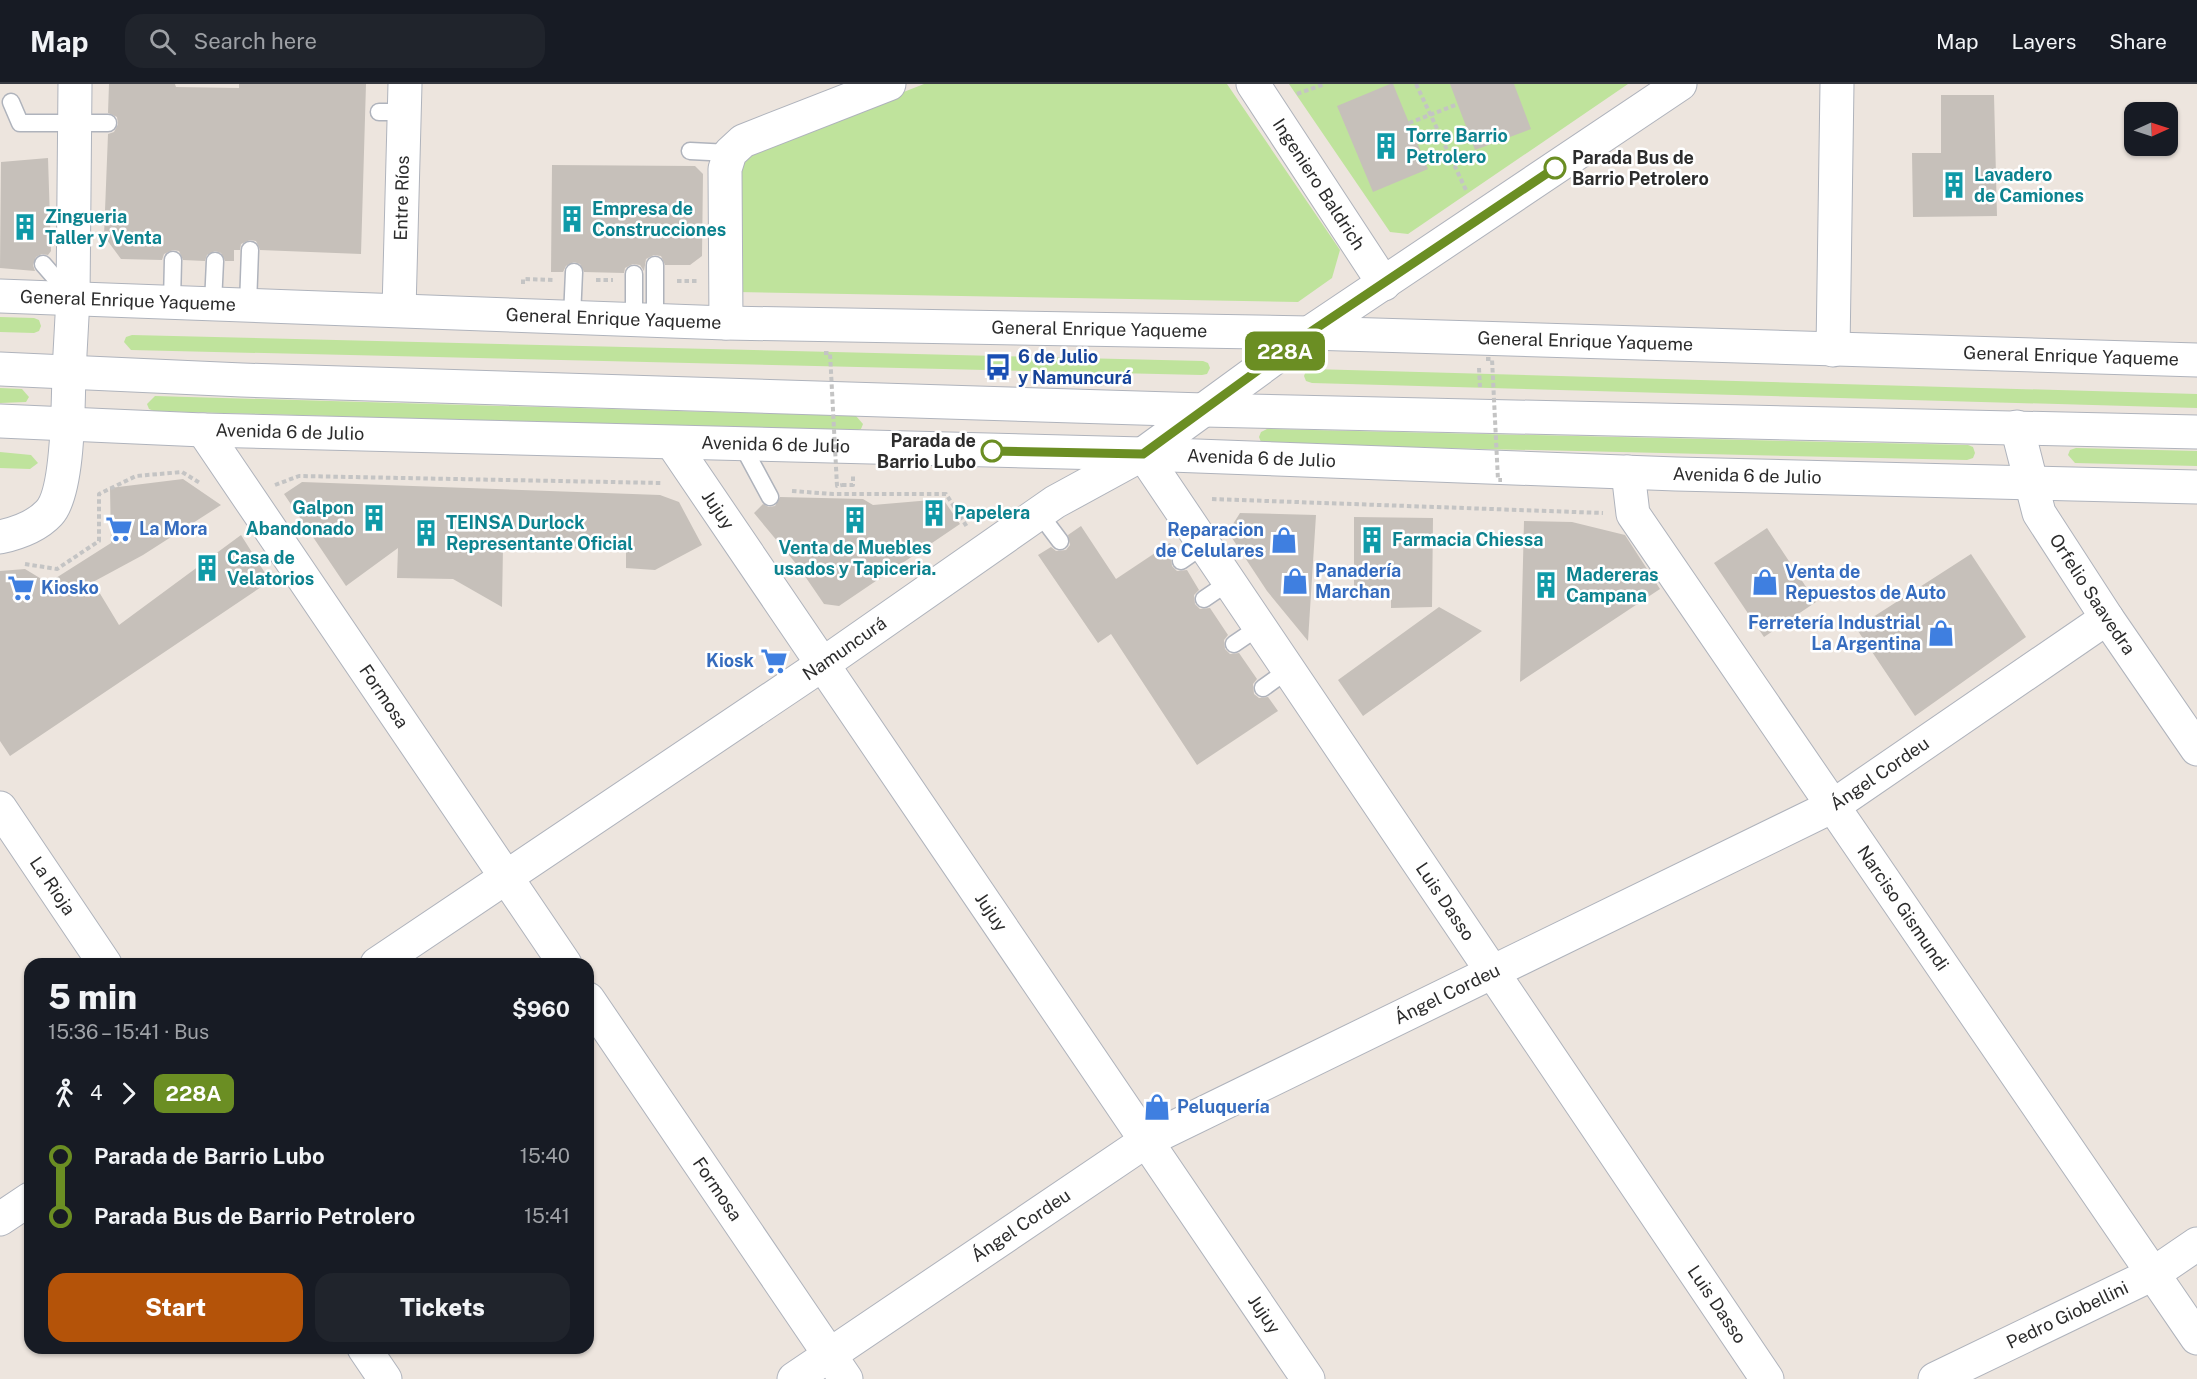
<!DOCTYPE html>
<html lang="en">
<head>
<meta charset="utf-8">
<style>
  :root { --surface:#171b24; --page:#20242c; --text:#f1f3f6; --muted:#9ea1a6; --line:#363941; --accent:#b45309 }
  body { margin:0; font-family:"Public Sans",sans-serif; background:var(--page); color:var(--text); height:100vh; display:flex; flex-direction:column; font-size:22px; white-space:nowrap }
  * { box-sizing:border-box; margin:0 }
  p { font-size:20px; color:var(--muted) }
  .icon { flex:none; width:33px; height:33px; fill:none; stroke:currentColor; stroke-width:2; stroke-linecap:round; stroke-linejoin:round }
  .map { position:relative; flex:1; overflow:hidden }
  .details { position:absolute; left:24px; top:874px; width:570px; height:396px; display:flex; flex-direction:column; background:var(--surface); border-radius:18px; box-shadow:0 2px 4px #0004 }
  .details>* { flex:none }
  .badge { padding:0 12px; border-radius:9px; font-size:21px; line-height:39px }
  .needle { width:39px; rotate:87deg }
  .controls { position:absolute; left:2124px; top:18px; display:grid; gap:12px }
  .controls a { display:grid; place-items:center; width:54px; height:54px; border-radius:12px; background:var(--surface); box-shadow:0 2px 4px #0004; font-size:30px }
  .map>.badge { position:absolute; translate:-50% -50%; box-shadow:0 0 0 3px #fff }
  .legs { display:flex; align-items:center; gap:9px; height:66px; padding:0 24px; font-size:20px }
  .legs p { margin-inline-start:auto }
  .summary { display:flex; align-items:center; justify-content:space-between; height:102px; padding:0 24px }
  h1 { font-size:33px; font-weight:800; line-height:45px }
  .cta { display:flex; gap:12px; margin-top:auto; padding:12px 24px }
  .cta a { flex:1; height:69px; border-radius:18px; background:var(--accent); color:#fff; font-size:24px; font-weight:800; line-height:69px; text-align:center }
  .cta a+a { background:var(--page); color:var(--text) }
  ul { padding:0 24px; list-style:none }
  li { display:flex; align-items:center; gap:21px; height:60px; font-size:22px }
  li i { display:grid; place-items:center; width:9px; height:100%; margin:0 8px; background:currentColor }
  li i::after { content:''; width:15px; height:15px; margin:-8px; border:4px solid; border-radius:50%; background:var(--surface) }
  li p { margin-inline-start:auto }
  li:first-child i { background:linear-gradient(#0000 50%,currentColor 0) }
  li:last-child i { background:linear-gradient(currentColor 50%,#0000 0) }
  header { display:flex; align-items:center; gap:36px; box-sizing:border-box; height:84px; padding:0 30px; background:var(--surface); border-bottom:2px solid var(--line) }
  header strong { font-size:28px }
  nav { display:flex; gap:33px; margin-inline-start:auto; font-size:21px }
  .search { width:420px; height:54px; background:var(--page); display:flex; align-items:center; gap:15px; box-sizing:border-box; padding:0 21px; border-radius:18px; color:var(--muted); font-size:22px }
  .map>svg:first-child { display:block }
</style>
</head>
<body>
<header>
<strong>Map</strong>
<div class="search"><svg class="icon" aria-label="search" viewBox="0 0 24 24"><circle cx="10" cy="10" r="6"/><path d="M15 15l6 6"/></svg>Search here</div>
<nav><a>Map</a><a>Layers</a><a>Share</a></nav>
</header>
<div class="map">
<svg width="2197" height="1295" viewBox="0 0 2197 1295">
  <rect width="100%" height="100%" fill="#ede5de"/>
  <path fill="#bfe39c" d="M 924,0 L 1227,0 L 1340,166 L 1332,194 L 1298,218 L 737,208 L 740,72 Z
    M 1289,0 L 1628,0 L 1408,150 L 1390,148 Z
    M 0,233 L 34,234 L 39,236 L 41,242 L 39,247 L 34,249 L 0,248 Z
    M 132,251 L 1203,277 L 1208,279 L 1210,284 L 1207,290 L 1202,291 L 131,266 L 124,258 L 126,253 Z
    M 1312,285 L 2197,310 L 2197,324 L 1312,299 L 1306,297 L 1304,292 L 1306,287 Z
    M 0,304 L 22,305 L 29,313 L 26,318 L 0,319 Z
    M 155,312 L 856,332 L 863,340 L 861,345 L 855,347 L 154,327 L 149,325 L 147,320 Z
    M 1267,345 L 1968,361 L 1973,363 L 1975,369 L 1973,374 L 1967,376 L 1267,360 L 1261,358 L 1259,353 L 1261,348 Z
    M 2076,364 L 2197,367 L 2197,382 L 2075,379 L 2068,371 L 2070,366 Z
    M 0,368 L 31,371 L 38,379 L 30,385 L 0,384 Z"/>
  <path fill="#c6c0ba" d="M 109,0 L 175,0 L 176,3 L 239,4 L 239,0 L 366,0 L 361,170 L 260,166 L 256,157 L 250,156 L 241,160 L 240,166 L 234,166 L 234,177 L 225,177 L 221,169 L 215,167 L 207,171 L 205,177 L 183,176 L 179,167 L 173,166 L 164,170 L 162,176 L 121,175 L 104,152 L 108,50 L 114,48 L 118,40 L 117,33 L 108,29 Z
    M 1390,0 L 1393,0 L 1428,85 L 1373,108 L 1337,22 Z
    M 1450,0 L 1514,0 L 1531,45 L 1475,66 Z
    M 1941,11 L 1994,11 L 1997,132 L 1913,133 L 1912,69 L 1941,69 Z
    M 48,74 L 51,167 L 48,171 L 42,170 L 36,173 L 33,181 L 35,187 L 0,184 L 1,78 Z
    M 552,81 L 695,82 L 703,90 L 702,172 L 690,181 L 665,181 L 661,172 L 654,171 L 646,175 L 644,187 L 640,181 L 633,180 L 625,184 L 624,189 L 584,188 L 580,180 L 574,178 L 566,182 L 563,188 L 551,188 Z
    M 183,395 L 221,421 L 143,471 L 93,498 L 119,541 L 241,451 L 270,497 L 10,672 L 0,657 L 0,487 L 25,485 L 48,499 L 111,459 L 110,404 Z
    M 302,398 L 660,411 L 679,418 L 702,461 L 655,486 L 626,484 L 626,466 L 503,462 L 502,523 L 453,495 L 397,494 L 398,464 L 346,502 L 284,410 Z
    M 780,413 L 863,415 L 873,421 L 943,415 L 960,440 L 839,522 L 824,520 L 798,482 L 754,429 L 763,420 L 769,423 L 775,422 Z
    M 1240,429 L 1316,431 L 1308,557 L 1267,507 L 1228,448 Z
    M 1354,433 L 1433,434 L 1432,523 L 1391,524 L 1391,505 L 1354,505 Z
    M 1524,437 L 1572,438 L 1625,451 L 1660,505 L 1520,598 Z
    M 1081,442 L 1116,495 L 1170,459 L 1175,468 L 1171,473 L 1172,482 L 1177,487 L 1187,486 L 1199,506 L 1194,511 L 1195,520 L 1200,525 L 1210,524 L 1228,551 L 1224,556 L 1225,565 L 1230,570 L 1239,569 L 1257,595 L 1253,600 L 1254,610 L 1259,614 L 1268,613 L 1278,627 L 1197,681 L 1111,550 L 1098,559 L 1038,471 L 1051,463 L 1056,467 L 1066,466 L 1070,461 L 1068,451 Z
    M 1767,444 L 1816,518 L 1764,553 L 1714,479 Z
    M 1971,470 L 2026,553 L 1915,632 L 1856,544 Z
    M 1439,523 L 1482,547 L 1363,632 L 1338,596 Z"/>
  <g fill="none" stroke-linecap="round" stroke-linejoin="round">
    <defs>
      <path id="lane" d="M 11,18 L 20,39 L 108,39
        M 379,28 L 405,28
        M 690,67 L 730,69
        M 43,180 L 70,211
        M 172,217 L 173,176
        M 213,219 L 215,177
        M 248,221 L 250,166
        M 572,233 L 574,188
        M 634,236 L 634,190
        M 655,237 L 655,181
        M 742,361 L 770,413
        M 1039,429 L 1060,457
        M 1181,477 L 1204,461
        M 1204,515 L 1229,498
        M 1234,560 L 1259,543
        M 1263,604 L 1288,586"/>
      <g id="street">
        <path id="s1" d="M 1253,0 L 1384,200"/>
        <path id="s2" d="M 0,212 L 726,239 L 1309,249 L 2197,276"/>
        <path id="s3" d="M 399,226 L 405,0"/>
        <path d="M 726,239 L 725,85 L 730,69 L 743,57 L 889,0"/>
        <path d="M 1833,266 L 1837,0"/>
        <path d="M 69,288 L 73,214 L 75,0"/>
        <path id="s4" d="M 2017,343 L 2039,429 L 2107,534 L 2197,665"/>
        <path id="s5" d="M 203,346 L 565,880"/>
        <path id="s6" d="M 673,360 L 1308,1295"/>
        <path id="s7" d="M 1143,370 L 1767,1295"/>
        <path id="s8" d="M 1628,388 L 1633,430 L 2197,1254"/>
        <path id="s9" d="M 0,724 L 105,880"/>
        <path id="s10" d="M 377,880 L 823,580 L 1055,418 L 1143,370 L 1309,249 L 1680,0"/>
        <path id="s11" d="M 588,915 L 846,1295"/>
        <path d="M 0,1135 L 30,1115"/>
        <path d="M 364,1264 L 385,1295"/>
        <path id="s12" d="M 794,1295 L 1146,1057 L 1833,722 L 2107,534"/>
        <path id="s13" d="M 1935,1295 L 2153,1190 L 2197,1160"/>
      </g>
      <g id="secondary">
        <path d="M 0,285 L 242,296 L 1204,326 L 2197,348"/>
        <path id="s14" d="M 0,337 L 203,346 L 1143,370 L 1676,390 L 2197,403"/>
        <path d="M 0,453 C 18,449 36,443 49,429 C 69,408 68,318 69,288"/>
      </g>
    </defs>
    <use href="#lane" stroke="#afb3bc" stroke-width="19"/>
    <use href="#street" stroke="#afb3bc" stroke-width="35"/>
    <use href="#secondary" stroke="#afb3bc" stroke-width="35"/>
    <path stroke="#c4c4c4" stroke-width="4" stroke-dasharray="4.5 3" stroke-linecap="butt" d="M 1416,0 L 1466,106
      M 1297,10 L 1325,0
      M 1409,39 L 1458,20
      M 596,196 L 613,196
      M 677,197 L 697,197
      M 523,200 L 523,195 L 553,196
      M 1479,284 L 1480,303
      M 275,401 L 299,392 L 662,399
      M 842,401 L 853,401 L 853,392
      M 792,407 L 833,410 L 946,410 L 967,443
      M 1212,415 L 1603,429
      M 25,480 L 57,485 L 99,457 L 99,410 L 136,392 L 182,388 L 200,399"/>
    <use href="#lane" stroke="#fff" stroke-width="16"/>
    <use href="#street" stroke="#fff" stroke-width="33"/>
    <use href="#secondary" stroke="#fff" stroke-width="33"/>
    <path stroke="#c4c4c4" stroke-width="4" stroke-dasharray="4.5 3" stroke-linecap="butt" d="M 824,269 L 830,269 L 837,402 L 842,401
      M 1486,275 L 1492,275 L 1498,396 L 1502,396"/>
  </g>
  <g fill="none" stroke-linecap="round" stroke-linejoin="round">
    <defs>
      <path id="line-1" d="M 992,367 L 1143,370 L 1309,249 L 1555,84"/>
    </defs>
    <use href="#line-1" stroke="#fff" stroke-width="14"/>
    <use href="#line-1" stroke="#6b8e23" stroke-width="9"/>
  </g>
  <defs>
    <symbol id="building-bare" viewBox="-9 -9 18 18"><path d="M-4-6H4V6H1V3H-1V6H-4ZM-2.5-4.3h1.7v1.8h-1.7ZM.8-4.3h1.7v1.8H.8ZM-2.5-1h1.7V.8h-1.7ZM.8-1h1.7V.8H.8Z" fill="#0f9aa8" stroke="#fff" stroke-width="2.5" paint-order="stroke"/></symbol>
    <symbol id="bus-bare" viewBox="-9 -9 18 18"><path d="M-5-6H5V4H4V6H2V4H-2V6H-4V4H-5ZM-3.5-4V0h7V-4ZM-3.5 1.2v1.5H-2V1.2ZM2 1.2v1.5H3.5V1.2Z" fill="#1a4fb4" stroke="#fff" stroke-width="2.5" paint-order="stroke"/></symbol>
    <symbol id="supermarket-bare" viewBox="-9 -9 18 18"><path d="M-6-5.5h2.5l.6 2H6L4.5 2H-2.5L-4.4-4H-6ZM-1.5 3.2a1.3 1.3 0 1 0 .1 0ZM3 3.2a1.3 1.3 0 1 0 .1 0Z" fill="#3f7fe0" stroke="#fff" stroke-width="2.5" paint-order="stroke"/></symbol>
    <symbol id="shop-bare" viewBox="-9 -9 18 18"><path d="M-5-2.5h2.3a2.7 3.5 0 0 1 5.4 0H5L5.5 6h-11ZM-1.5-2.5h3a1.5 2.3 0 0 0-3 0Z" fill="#3f7fe0" stroke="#fff" stroke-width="2.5" paint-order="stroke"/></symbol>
  </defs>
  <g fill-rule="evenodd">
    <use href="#building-bare" x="1367" y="43" width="38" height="38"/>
    <use href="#building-bare" x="1935" y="82" width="38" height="38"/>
    <use href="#building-bare" x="553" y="116" width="38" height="38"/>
    <use href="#building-bare" x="6" y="124" width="38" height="38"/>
    <use href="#bus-bare" x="979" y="264" width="38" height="38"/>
    <use href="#building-bare" x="915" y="410" width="38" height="38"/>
    <use href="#building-bare" x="355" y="415" width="38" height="38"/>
    <use href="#building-bare" x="836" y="417" width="38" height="38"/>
    <use href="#supermarket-bare" x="100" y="426" width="38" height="38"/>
    <use href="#building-bare" x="407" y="430" width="38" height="38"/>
    <use href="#shop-bare" x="1265" y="437" width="38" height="38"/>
    <use href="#building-bare" x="1353" y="437" width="38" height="38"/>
    <use href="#building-bare" x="188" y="465" width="38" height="38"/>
    <use href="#shop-bare" x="1276" y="478" width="38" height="38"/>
    <use href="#shop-bare" x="1746" y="479" width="38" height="38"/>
    <use href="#building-bare" x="1527" y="482" width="38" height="38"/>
    <use href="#supermarket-bare" x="2" y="485" width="38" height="38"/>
    <use href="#shop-bare" x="1922" y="530" width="38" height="38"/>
    <use href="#supermarket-bare" x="755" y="558" width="38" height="38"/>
    <use href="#shop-bare" x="1138" y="1004" width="38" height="38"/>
  </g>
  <g fill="#fff" stroke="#6b8e23" stroke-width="3">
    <circle cx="1555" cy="84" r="10"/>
    <circle cx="992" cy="367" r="10"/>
  </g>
  <g text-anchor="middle" stroke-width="5" stroke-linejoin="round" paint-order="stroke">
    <g font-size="18" font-weight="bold" fill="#0d838f" stroke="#fff" text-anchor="start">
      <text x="1406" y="58">Torre Barrio<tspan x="1406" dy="21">Petrolero</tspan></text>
      <text x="1974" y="97">Lavadero<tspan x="1974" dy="21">de Camiones</tspan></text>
      <text x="592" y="131">Empresa de<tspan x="592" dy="21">Construcciones</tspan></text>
      <text x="45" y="139">Zingueria<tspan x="45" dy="21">Taller y Venta</tspan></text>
      <text x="354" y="430" text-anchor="end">Galpon<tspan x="354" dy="21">Abandonado</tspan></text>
      <text x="954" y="435">Papelera</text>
      <text x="446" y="445">TEINSA Durlock<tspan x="446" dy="21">Representante Oficial</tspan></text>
      <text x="1392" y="462">Farmacia Chiessa</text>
      <text x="855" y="470" text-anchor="middle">Venta de Muebles<tspan x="855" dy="21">usados y Tapiceria.</tspan></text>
      <text x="227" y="480">Casa de<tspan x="227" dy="21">Velatorios</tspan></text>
      <text x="1566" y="497">Madereras<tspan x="1566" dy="21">Campana</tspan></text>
    </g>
    <g font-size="18" font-weight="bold" fill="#2c2c2c" stroke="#fff" text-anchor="start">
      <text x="1572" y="80">Parada Bus de<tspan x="1572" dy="21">Barrio Petrolero</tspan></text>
      <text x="976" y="363" text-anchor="end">Parada de<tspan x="976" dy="21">Barrio Lubo</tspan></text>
    </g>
    <g font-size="18" fill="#2c2c2c" stroke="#fff">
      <text dy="6" stroke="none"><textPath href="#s1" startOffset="120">Ingeniero Baldrich</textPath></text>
      <text dy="6" stroke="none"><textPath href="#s3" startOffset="112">Entre Ríos</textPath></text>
      <text dy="6" stroke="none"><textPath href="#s2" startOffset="128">General Enrique Yaqueme</textPath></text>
      <text dy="6" stroke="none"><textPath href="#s2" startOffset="614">General Enrique Yaqueme</textPath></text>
      <text dy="6" stroke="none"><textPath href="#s2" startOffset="1100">General Enrique Yaqueme</textPath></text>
      <text dy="6" stroke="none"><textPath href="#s2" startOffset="1586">General Enrique Yaqueme</textPath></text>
      <text dy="6" stroke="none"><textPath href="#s2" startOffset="2072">General Enrique Yaqueme</textPath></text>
      <text dy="6" stroke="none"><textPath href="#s14" startOffset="290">Avenida 6 de Julio</textPath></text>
      <text dy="6" stroke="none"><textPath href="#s14" startOffset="776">Avenida 6 de Julio</textPath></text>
      <text dy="6" stroke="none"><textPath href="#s14" startOffset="1262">Avenida 6 de Julio</textPath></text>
      <text dy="6" stroke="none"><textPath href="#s14" startOffset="1748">Avenida 6 de Julio</textPath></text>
      <text dy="6" stroke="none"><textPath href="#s6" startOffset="80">Jujuy</textPath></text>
      <text dy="6" stroke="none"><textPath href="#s4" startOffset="186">Orfelio Saavedra</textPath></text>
      <text dy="6" stroke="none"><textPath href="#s10" startOffset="564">Namuncurá</textPath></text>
      <text dy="6" stroke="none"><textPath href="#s5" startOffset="322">Formosa</textPath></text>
      <text dy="6" stroke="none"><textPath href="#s12" startOffset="1246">Ángel Cordeu</textPath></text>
      <text dy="6" stroke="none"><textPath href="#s9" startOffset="94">La Rioja</textPath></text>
      <text dy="6" stroke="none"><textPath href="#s7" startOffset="540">Luis Dasso</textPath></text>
      <text dy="6" stroke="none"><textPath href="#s8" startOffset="520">Narciso Gismundi</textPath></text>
      <text dy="6" stroke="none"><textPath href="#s6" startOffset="566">Jujuy</textPath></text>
      <text dy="6" stroke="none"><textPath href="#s12" startOffset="760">Ángel Cordeu</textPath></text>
      <text dy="6" stroke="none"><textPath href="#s11" startOffset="230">Formosa</textPath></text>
      <text dy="6" stroke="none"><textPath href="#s12" startOffset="274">Ángel Cordeu</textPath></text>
      <text dy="6" stroke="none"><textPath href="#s7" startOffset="1026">Luis Dasso</textPath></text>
      <text dy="6" stroke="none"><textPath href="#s6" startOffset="1052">Jujuy</textPath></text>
      <text dy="6" stroke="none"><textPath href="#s13" startOffset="147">Pedro Giobellini</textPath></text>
    </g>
    <g font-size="18" font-weight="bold" fill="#164399" stroke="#fff" text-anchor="start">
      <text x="1018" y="279">6 de Julio<tspan x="1018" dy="21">y Namuncurá</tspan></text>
    </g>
    <g font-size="18" font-weight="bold" fill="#366cbe" stroke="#fff" text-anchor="start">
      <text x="139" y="451">La Mora</text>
      <text x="1264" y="452" text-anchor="end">Reparacion<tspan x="1264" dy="21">de Celulares</tspan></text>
      <text x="1315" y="493">Panadería<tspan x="1315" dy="21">Marchan</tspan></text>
      <text x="1785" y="494">Venta de<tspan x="1785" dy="21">Repuestos de Auto</tspan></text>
      <text x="41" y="510">Kiosko</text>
      <text x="1921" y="545" text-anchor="end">Ferretería Industrial<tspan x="1921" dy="21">La Argentina</tspan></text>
      <text x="754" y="583" text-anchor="end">Kiosk</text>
      <text x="1177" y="1029">Peluquería</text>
    </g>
  </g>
</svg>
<div class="controls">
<a><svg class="needle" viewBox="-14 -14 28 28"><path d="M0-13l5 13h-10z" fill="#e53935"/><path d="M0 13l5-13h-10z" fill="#9ea1a6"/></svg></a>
</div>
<b class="badge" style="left:1285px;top:267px;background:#6b8e23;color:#fff">228A</b>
<section class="details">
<div class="summary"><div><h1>5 min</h1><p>15:36 – 15:41 · Bus</p></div><b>$960</b></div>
<div class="legs"><svg class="icon" aria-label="walk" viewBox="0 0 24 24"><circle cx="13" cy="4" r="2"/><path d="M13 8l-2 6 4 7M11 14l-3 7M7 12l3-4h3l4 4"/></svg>4<svg class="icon" aria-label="forward" viewBox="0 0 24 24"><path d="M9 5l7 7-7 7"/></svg><b class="badge" style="background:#6b8e23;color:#fff">228A</b></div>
<ul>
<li><i style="color:#6b8e23"></i><b>Parada de Barrio Lubo</b><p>15:40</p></li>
<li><i style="color:#6b8e23"></i><b>Parada Bus de Barrio Petrolero</b><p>15:41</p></li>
</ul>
<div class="cta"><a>Start</a><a>Tickets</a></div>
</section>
</div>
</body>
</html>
